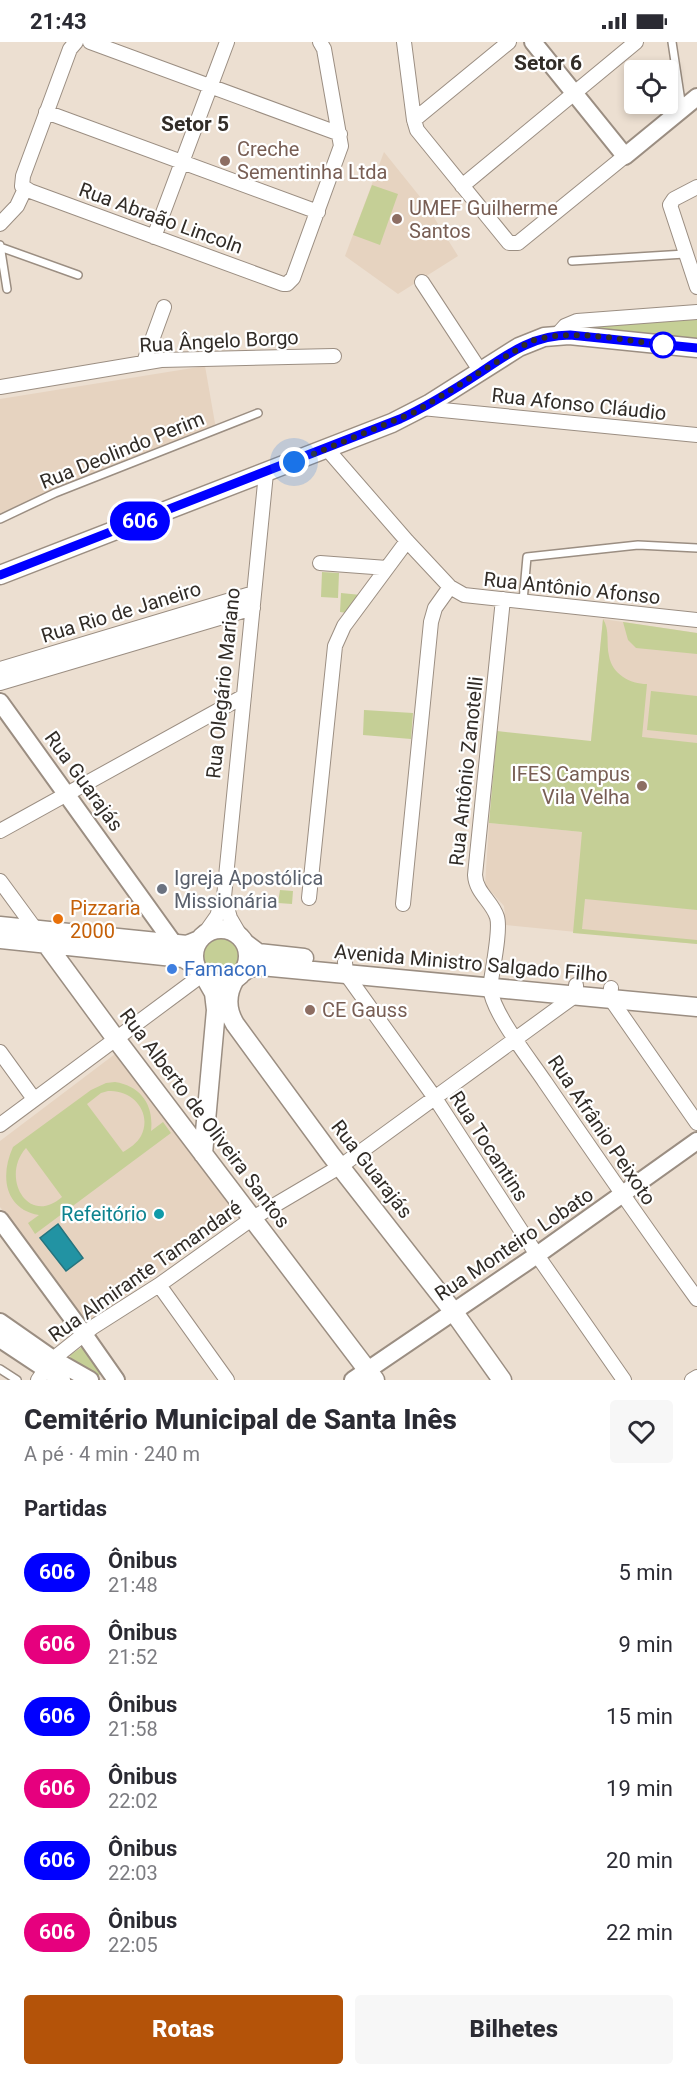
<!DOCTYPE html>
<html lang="pt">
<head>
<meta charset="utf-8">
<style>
  :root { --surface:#fff; --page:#f7f7f7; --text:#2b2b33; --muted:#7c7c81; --accent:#b45309 }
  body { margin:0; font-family:Roboto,sans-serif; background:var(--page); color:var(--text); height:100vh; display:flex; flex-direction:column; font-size:22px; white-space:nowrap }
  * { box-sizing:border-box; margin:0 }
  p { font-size:20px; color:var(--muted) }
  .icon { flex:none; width:33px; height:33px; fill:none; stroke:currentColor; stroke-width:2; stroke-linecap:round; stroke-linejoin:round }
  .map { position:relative; height:1338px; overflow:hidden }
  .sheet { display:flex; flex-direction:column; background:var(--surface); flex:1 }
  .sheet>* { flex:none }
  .badge { padding:0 12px; border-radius:20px; font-size:21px; line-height:39px }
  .buttons { position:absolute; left:624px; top:18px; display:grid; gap:12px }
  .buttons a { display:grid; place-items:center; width:54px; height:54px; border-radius:6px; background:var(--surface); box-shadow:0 3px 9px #0003; font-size:30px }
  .you { position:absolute; width:30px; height:30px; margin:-15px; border:4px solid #fff; border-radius:50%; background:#1a73e8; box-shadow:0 0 0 9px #1a73e833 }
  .map>.badge { position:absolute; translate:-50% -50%; box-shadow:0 0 0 3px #fff }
  h2 { padding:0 24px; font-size:22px; line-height:54px }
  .round { display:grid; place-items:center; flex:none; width:63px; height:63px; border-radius:6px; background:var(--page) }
  .overview { display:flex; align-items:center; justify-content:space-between; height:102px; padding:0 24px }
  h1 { font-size:28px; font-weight:800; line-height:45px }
  .cta { display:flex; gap:12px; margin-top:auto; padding:12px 24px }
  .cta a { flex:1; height:69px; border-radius:6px; background:var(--accent); color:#fff; font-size:24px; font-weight:800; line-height:69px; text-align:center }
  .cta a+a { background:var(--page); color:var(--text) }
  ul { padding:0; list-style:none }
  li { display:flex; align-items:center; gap:18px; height:72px; padding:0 24px }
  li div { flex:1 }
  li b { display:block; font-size:22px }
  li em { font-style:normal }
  li .badge { min-width:66px; font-weight:700; text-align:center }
  .status { display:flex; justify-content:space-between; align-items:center; height:42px; padding:0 30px; background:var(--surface); direction:ltr }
  .status svg { height:16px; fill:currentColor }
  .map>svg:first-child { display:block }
</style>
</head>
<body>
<div class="status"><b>21:43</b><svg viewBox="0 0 49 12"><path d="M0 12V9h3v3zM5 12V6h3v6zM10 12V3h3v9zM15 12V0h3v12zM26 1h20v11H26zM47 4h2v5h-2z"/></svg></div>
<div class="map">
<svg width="697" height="1338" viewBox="0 0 697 1338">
  <rect width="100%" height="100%" fill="#ecdfd1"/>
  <path fill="#e6d3c0" d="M 384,110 L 425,161 L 458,214 L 398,252 L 345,214 Z
    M 205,324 L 216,387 L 95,432 L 0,471 L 0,357 Z
    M 603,577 L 697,591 L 697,902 L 506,883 L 504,864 L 485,843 L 489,781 L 582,790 Z
    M 115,1012 L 238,1174 L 87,1281 L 0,1165 L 0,1099 Z"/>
  <path fill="#c5cf96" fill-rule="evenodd" d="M 372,143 L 398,152 L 380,203 L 353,193 Z
    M 697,273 L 697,298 L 581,288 L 581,281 Z
    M 322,530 L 339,531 L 338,556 L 321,555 Z
    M 341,551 L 361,553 L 347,571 L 340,570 Z
    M 603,577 C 610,588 606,601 609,614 C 612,632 630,642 647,642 L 642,695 L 697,701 L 697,868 L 585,857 L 582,887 L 697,898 L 697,902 L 573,891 L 582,790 L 489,781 L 497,689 L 591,699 Z
    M 623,580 L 697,591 L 697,612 L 636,606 L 628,598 Z
    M 651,649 L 697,654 L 697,693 L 647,688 Z
    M 364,668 L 413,671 L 411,697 L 363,693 Z
    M 280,848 L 293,849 L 292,862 L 278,861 Z
    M198 913a23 23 0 1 1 46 0a23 23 0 1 1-46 0Z
    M 115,1040 C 141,1044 154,1063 151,1089 L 163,1080 L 171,1091 L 35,1192 L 28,1181 L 39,1173 C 4,1167 0,1133 13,1105 L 91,1048 L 106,1041 ZM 108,1049 C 132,1047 153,1070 141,1094 C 137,1101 130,1106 123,1110 L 87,1062 L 101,1051 ZM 26,1106 L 62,1155 C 28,1185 0,1135 26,1106 Z
    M 82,1305 L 100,1326 L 101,1331 L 98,1335 L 95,1335 L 71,1321 L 70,1313 Z"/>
  <path fill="#2293a3" stroke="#26747e" stroke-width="1.5" d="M 58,1182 L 83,1216 L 66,1229 L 40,1196 Z"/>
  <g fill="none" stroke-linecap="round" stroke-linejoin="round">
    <defs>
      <path id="service" d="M 672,0 L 682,66
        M 0,203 L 7,247
        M 0,205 L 78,233
        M 572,219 L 685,212
        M 0,477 L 55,451 L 258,371
        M 523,559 L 527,515 L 638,503 L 697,506
        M 0,1327 L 17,1338"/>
      <path id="minor" d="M 76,0 L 70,7 L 23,134 L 22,144 L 30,149 L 283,242 L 287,242 L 293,236 L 341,104 L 324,7 L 320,0
        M 90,0 L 340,92
        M 404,0 L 414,78 L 417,88 L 509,201 L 518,201 L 625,114
        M 46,70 L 318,170
        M 414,78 L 509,0
        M 462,144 L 636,0
        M 697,145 L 674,157 L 670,163 L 697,245
        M 0,182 L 17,164 L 25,147
        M 154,195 L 227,0
        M 422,240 L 481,330
        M 557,293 L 565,284 L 577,279 L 697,270
        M 144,320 L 164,265
        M 0,345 L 161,318 L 334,314
        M 422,366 L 697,393
        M 327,407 L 407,499 L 450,545 L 464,553 L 697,578
        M 320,521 L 387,526
        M 503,557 L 475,833 C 476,851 492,859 497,875 C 501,888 492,929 490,946 C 493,972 529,1016 545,1040 C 595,1113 645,1185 697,1257
        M 0,627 L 254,551
        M 0,641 L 253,566
        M 0,789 L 244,654
        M 0,839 L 36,888
        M 224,855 L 230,876 L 241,895
        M 309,856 L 335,604 L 344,584 L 407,499
        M 403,862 L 431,580 L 435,566 L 450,545
        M 205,891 L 217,874 L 224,855 L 266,431
        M 345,920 L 346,932 L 435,1056 L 537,1213 L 624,1338
        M 611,946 L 610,956 L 697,1081
        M 0,1010 L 34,1057
        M 0,1083 L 202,933
        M 159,1243 L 227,1338
        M 53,1317 L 93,1285 L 159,1243 L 253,1176 L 341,1124 L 576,953 L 576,943
        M 38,1338 L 45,1328
        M 692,1338 L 697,1335"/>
      <path id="tertiary" d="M 533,0 L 625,114 L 697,55
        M 0,660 L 174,902
        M 0,1178 L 81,1288 L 116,1338
        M 0,1280 L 53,1317 L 90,1338
        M 0,1297 L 62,1338
        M 353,1338 L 537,1213 L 697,1099"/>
      <path id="secondary" d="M 0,533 L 392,381 L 429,362 L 519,305 L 544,295 L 569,293 L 697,306
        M 0,884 L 187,903 L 199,898
        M194 914a27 27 0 1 1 54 0a27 27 0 1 1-54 0Z
        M 36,888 L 116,997 L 375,1338
        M 0,897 L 183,916 L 195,923
        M 246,902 L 258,911 L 304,916
        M 242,931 L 249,926 L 261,924 L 697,965
        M 235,937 C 226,952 226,967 235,982 L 331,1113 L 453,1269 L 502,1338
        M 203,1112 L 216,968 L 214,951 L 206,937"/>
    </defs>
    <use href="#service" stroke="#9b8e82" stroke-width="10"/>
    <use href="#minor" stroke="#9b8e82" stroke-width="16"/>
    <use href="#tertiary" stroke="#9b8e82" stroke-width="20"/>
    <use href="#secondary" stroke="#9b8e82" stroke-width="21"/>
    <use href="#service" stroke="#fff" stroke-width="7"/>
    <use href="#minor" stroke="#fff" stroke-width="14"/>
    <use href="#tertiary" stroke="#fff" stroke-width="16"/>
    <use href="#secondary" stroke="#fff" stroke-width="18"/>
  </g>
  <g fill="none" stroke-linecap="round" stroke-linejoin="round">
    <defs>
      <path id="line" d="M 0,533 L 400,377 C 428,364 455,347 481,330 C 509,311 534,293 570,293 L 697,306"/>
    </defs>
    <use href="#line" stroke="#fff" stroke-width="14"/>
    <use href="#line" stroke="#00f" stroke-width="9"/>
    <path stroke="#312c27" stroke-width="6" stroke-dasharray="0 10.8" d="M 294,420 L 415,370 L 531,299 C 573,286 620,298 663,303"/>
  </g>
  <g fill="#8d6e63" stroke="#fff" stroke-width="2">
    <circle cx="225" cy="119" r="6"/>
    <circle cx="397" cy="177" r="6"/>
    <circle cx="642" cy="744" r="6"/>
    <circle cx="310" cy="968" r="6"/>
  </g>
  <circle fill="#fff" stroke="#00f" stroke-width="3" cx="663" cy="303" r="12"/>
  <circle fill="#6b7280" stroke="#fff" stroke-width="2" cx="162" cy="847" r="6"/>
  <circle fill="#e8710a" stroke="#fff" stroke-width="2" cx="58" cy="877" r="6"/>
  <circle fill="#3f7fe0" stroke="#fff" stroke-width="2" cx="172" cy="927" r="6"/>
  <circle fill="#0f9aa8" stroke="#fff" stroke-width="2" cx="159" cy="1172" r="6"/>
  <g text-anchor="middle" stroke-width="4.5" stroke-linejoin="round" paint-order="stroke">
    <g font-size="20" fill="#785e54" stroke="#fff" text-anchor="start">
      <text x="237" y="114">Creche<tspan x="237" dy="23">Sementinha Ltda</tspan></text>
      <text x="409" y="173">UMEF Guilherme<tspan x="409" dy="23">Santos</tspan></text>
      <text x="630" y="739" text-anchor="end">IFES Campus<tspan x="630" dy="23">Vila Velha</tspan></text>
      <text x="322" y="975">CE Gauss</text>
    </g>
    <g font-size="20" fill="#312c27" stroke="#fff">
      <text transform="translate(161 176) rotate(20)" y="7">Rua Abraão Lincoln</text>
      <text transform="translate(219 299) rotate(-3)" y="7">Rua Ângelo Borgo</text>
      <text transform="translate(579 362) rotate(6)" y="7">Rua Afonso Cláudio</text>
      <text transform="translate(122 408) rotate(-22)" y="7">Rua Deolindo Perim</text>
      <text transform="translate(572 546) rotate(6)" y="7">Rua Antônio Afonso</text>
      <text transform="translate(121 570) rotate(-17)" y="7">Rua Rio de Janeiro</text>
      <text transform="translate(223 641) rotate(-84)" y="7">Rua Olegário Mariano</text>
      <text transform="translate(466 729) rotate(-84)" y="7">Rua Antônio Zanotelli</text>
      <text transform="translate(84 739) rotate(54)" y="7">Rua Guarajás</text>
      <text transform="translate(471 921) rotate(5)" y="7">Avenida Ministro Salgado Filho</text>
      <text transform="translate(205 1076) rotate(53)" y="7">Rua Alberto de Oliveira Santos</text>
      <text transform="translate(602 1088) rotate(56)" y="7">Rua Afrânio Peixoto</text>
      <text transform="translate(489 1104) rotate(57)" y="7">Rua Tocantins</text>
      <text transform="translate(372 1127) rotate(52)" y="7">Rua Guarajás</text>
      <text transform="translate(514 1202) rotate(-34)" y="7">Rua Monteiro Lobato</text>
      <text transform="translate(145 1229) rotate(-35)" y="7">Rua Almirante Tamandaré</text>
    </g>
    <g font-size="20" fill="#5b616d" stroke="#fff" text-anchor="start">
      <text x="174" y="843">Igreja Apostólica<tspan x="174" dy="23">Missionária</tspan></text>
    </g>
    <g font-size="20" fill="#c56008" stroke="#fff" text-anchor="start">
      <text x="70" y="873">Pizzaria<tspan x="70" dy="23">2000</tspan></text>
    </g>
    <g font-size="20" fill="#366cbe" stroke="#fff" text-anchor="start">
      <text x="184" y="934">Famacon</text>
    </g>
    <g font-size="20" fill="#0d838f" stroke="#fff" text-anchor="end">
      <text x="147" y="1179">Refeitório</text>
    </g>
    <g font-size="21" font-weight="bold" fill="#312c27" stroke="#fff">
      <text x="548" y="28">Setor 6</text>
      <text x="195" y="89">Setor 5</text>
    </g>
  </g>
</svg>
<div class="buttons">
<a><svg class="icon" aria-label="locate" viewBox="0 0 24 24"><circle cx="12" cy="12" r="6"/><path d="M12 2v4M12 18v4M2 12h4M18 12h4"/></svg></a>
</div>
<div class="you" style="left:294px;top:420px"></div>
<b class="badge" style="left:140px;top:479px;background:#00f;color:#fff">606</b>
</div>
<section class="sheet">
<div class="overview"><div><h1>Cemitério Municipal de Santa Inês</h1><p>A pé · 4 min · 240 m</p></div><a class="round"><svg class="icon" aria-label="heart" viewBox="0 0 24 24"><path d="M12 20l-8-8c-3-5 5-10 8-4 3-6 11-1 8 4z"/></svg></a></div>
<h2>Partidas</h2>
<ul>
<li><span class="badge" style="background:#00f;color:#fff">606</span><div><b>Ônibus</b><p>21:48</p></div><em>5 min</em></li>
<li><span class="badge" style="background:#e6007e;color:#fff">606</span><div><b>Ônibus</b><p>21:52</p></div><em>9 min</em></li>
<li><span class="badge" style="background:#00f;color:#fff">606</span><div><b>Ônibus</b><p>21:58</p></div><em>15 min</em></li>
<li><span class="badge" style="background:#e6007e;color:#fff">606</span><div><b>Ônibus</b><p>22:02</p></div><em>19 min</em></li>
<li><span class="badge" style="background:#00f;color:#fff">606</span><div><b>Ônibus</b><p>22:03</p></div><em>20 min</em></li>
<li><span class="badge" style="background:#e6007e;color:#fff">606</span><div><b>Ônibus</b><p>22:05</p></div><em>22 min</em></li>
</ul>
<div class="cta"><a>Rotas</a><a>Bilhetes</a></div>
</section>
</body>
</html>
